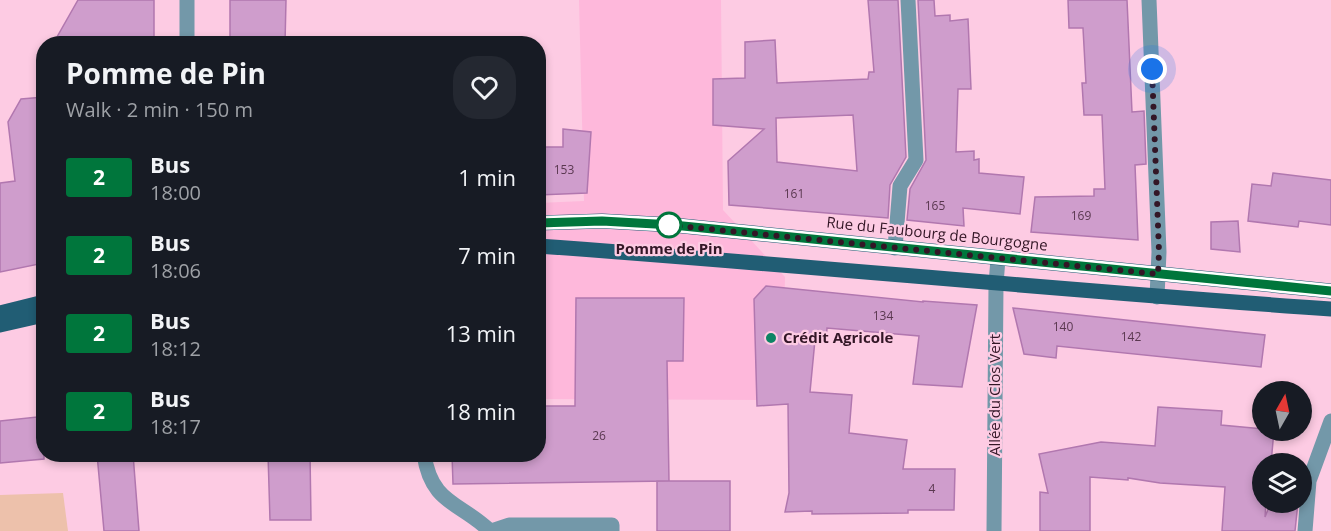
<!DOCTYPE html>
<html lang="en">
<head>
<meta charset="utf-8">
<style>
  :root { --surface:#171b24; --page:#242831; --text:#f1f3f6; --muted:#9ea1a6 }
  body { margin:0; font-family:"Open Sans",sans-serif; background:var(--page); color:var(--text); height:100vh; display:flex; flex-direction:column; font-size:22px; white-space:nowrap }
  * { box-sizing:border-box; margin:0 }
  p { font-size:20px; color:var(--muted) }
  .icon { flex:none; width:33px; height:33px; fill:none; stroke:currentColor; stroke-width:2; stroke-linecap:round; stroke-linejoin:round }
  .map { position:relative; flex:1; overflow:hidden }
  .details { position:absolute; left:36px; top:36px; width:510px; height:426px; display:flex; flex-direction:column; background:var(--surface); border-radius:24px; box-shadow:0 3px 9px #0003 }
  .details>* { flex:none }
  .badge { padding:0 12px; border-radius:4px; font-size:21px; line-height:39px }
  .needle { width:39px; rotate:9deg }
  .buttons { position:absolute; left:1252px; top:381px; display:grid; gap:12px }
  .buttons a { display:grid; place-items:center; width:60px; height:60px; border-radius:50%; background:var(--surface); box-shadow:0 3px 9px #0003; font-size:30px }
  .you { position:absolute; width:30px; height:30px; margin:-15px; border:4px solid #fff; border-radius:50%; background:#1a73e8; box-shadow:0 0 0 9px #1a73e833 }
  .map>.badge { position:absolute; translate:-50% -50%; box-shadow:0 0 0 3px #fff }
  .round { display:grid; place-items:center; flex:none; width:63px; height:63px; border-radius:24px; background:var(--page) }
  .headline { display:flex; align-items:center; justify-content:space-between; height:102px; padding:0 30px }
  h1 { font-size:28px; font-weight:700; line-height:45px }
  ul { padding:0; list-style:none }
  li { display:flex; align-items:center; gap:18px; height:78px; padding:0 30px }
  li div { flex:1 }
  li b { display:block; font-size:22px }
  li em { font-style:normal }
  li .badge { min-width:66px; font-weight:700; text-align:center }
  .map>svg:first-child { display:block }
</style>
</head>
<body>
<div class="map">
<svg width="1331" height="531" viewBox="0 0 1331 531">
  <rect width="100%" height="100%" fill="#fdcbe3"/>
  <path fill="#feb8db" d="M 579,0 L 721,0 L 723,210 L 785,277 L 782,400 L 539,399 L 538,203 L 584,201 Z"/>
  <path fill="#edc1ab" d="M 63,493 L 68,531 L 0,531 L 0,495 Z"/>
  <path fill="#cf9dcc" stroke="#b177af" stroke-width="1.5" fill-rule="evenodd" d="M 78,0 L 154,0 L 154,44 L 53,44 Z
    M 230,0 L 286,0 L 285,44 L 230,44 Z
    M 868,0 L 898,0 L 906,157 L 890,185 L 888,218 L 729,205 L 728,161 L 764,129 L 713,125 L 713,79 L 745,78 L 745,42 L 775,40 L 777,83 L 868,79 L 869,72 L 874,72 ZM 853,115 L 857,171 L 777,162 L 776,118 Z
    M 918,0 L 934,0 L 935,16 L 950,15 L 950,21 L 968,19 L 971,89 L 958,89 L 956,152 L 974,151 L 974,160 L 979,159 L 979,173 L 1024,177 L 1020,214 L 963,208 L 964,226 L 907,220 L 910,189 L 926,160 Z
    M 1068,0 L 1127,0 L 1132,112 L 1144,111 L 1146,164 L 1135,165 L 1138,240 L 1031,232 L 1035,197 L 1094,196 L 1094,189 L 1105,189 L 1102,115 L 1084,115 L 1082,83 L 1086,83 L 1083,28 L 1069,28 Z
    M 44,97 L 44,263 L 0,272 L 0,183 L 15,181 L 8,122 L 21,99 Z
    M 563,129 L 591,132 L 587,193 L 538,195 L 538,147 L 563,147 Z
    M 1273,173 L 1331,180 L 1331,225 L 1299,221 L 1298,227 L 1248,221 L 1252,184 L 1271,186 Z
    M 1238,221 L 1240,252 L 1211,249 L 1211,222 Z
    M 766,286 L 923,302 L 923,301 L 977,305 L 962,387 L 913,384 L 919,336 L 827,328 L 826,342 L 815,340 L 810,392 L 852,395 L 849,433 L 907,440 L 903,469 L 955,469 L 954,510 L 908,510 L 908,513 L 812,514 L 812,511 L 785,512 L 789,493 L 788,404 L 757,406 L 754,299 Z
    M 576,298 L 684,298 L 683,361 L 667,361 L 669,481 L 453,484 L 452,454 L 538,454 L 538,406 L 575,406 Z
    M 1013,308 L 1265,335 L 1261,367 L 1057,346 L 1056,358 L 1024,354 Z
    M 1158,407 L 1222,411 L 1221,425 L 1274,430 L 1271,464 L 1263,464 L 1263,502 L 1266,502 L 1265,517 L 1271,502 L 1298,502 L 1295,531 L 1222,531 L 1225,487 L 1160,483 L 1128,478 L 1128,480 L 1090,477 L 1090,531 L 1040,531 L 1040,492 L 1048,493 L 1039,454 L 1101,442 L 1155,446 Z
    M 37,417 L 39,427 L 44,427 L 44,459 L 0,463 L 0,421 Z
    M 97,454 L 133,454 L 139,531 L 104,531 Z
    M 268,454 L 310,454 L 311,520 L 270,520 Z
    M 657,481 L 730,481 L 730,531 L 657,531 Z"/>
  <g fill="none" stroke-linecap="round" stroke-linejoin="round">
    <path stroke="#7398a9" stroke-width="15" d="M 187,0 L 187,44
      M 1149,0 L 1159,252 L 1157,297
      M 895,248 L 900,186 L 916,160 L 908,0
      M 424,454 C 431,504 460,502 490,531
      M 491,531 L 509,525 L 612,525 L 612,531
      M 994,531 L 996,284 L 998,259
      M 1305,531 L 1309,481 L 1331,421"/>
    <path stroke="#215d74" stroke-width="15" d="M 538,223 L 602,221 L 673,225 L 1331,291
      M 538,246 C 803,265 1067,291 1331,309
      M 0,313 L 44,302
      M 0,325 L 44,315"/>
  </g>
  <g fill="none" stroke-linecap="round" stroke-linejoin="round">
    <defs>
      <path id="line" d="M 538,223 L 602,221 L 673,225 L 1331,291"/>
    </defs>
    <use href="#line" stroke="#fff" stroke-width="14"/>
    <use href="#line" stroke="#00763c" stroke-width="9"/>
    <path stroke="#331626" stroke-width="6" stroke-dasharray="0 10.8" d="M 669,225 L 1158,274 L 1159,252 L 1152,69"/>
  </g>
  <circle fill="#fff" stroke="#00763c" stroke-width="3" cx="669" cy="225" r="12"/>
  <circle fill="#0c8464" stroke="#fdcbe3" stroke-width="2" cx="771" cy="338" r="6"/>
  <g text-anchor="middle" stroke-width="4.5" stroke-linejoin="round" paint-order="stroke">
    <g font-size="12" fill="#5a3850">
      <text x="564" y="174">153</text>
      <text x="794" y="198">161</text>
      <text x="935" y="210">165</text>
      <text x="1081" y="220">169</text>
      <text x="883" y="320">134</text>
      <text x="1063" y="331">140</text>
      <text x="1131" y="341">142</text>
      <text x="599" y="440">26</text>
      <text x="932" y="493">4</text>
    </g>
    <g font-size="15" fill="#331626" stroke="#fdcbe3">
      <text transform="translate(937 234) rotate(6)" y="5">Rue du Faubourg de Bourgogne</text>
      <text transform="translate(995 395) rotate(-90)" y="5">Allée du Clos Vert</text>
    </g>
    <g font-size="15" font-weight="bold" fill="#331626" stroke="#fdcbe3">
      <text x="669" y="254">Pomme de Pin</text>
    </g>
    <g font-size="15" font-weight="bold" fill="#331626" stroke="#fdcbe3" text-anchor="start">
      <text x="783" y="343">Crédit Agricole</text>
    </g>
  </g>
</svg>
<div class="buttons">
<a><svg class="needle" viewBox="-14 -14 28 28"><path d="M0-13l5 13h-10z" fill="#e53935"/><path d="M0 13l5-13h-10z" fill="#9ea1a6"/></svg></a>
<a><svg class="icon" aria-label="layers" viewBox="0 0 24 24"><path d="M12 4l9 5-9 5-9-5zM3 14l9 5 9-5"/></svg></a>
</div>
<div class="you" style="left:1152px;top:69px"></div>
<section class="details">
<div class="headline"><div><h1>Pomme de Pin</h1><p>Walk · 2 min · 150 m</p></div><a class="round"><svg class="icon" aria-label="heart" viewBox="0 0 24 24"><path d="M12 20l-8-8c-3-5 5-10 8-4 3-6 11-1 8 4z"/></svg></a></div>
<ul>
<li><span class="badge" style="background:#00763c;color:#fff">2</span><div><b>Bus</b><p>18:00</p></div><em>1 min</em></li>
<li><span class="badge" style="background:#00763c;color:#fff">2</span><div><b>Bus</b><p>18:06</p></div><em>7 min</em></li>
<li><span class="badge" style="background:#00763c;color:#fff">2</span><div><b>Bus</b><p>18:12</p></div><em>13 min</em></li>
<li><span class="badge" style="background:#00763c;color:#fff">2</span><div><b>Bus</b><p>18:17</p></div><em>18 min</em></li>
</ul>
</section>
</div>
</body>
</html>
